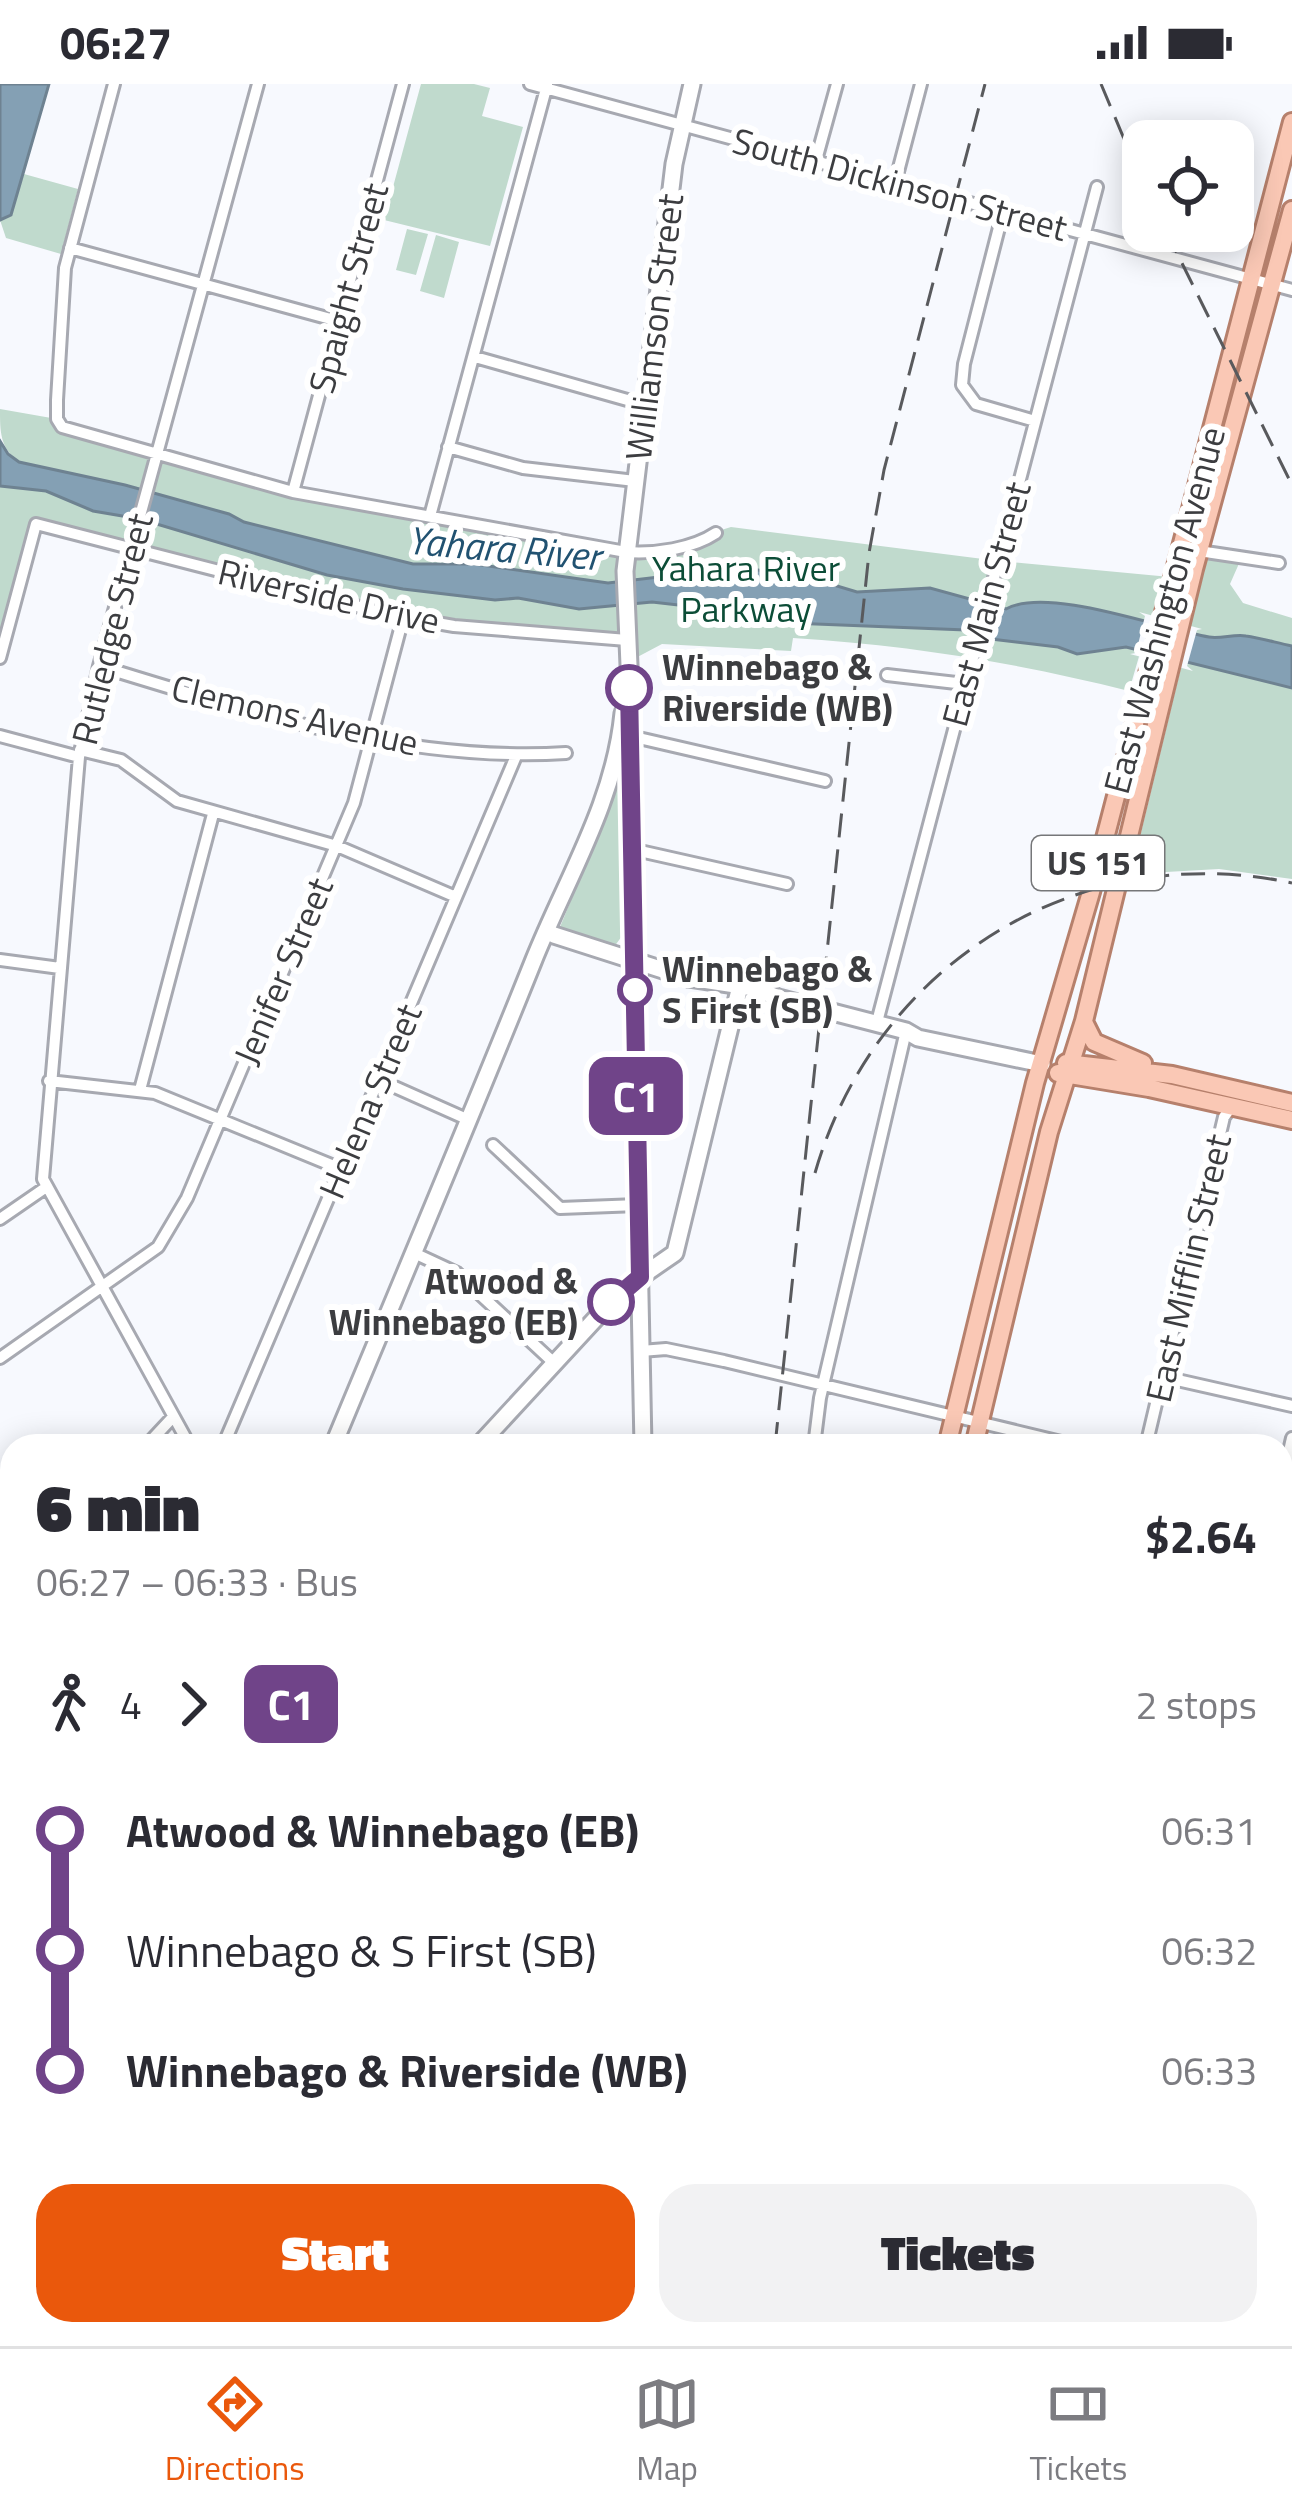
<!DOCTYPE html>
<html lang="en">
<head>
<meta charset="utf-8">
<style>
  :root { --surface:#fff; --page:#f2f2f3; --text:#2b2b33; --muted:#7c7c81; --line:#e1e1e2; --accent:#ea580c }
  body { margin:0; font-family:"Titillium Web",sans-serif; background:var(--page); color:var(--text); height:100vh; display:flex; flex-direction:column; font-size:45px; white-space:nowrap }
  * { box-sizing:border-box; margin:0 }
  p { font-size:39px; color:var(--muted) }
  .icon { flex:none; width:66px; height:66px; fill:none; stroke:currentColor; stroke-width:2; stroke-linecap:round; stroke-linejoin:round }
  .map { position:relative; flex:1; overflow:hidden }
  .panel { position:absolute; left:0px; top:1350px; width:1293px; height:912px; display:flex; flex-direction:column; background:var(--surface); border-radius:36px 36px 0 0; box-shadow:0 6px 30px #0003 }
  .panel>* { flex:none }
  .badge { padding:0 24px; border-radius:18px; font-size:42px; line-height:78px }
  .fabs { position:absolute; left:1122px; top:36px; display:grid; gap:24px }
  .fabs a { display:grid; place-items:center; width:132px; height:132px; border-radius:24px; background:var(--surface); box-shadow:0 6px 30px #0003; font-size:60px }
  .map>.badge { position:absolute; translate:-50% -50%; box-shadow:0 0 0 6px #fff }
  .legs { display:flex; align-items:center; gap:18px; height:132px; padding:0 36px; font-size:39px }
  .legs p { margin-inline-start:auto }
  .headline { display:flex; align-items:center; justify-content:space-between; height:204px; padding:0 36px }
  h1 { font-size:66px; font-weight:800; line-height:90px }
  .primary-button { display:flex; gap:24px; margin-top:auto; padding:24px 36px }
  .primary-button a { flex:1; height:138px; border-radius:36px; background:var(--accent); color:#fff; font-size:48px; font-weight:800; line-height:138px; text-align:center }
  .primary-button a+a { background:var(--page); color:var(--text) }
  ul { padding:0 36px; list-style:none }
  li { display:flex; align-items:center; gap:42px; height:120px; font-size:45px }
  li i { display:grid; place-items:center; width:18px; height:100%; margin:0 15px; background:currentColor }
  li i::after { content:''; width:30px; height:30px; margin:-15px; border:9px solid; border-radius:50%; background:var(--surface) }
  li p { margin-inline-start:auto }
  li:first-child i { background:linear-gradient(#0000 50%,currentColor 0) }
  li:last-child i { background:linear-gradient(currentColor 50%,#0000 0) }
  .status { display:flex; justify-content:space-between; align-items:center; height:84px; padding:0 60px; background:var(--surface); direction:ltr }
  .status svg { height:33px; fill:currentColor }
  .menu { display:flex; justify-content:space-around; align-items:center; height:168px; border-top:3px solid var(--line); background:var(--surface); font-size:33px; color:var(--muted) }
  .menu a { display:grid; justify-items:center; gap:6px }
  .menu .selected { color:var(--accent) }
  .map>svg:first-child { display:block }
</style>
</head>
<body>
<div class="status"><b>06:27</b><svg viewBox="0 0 49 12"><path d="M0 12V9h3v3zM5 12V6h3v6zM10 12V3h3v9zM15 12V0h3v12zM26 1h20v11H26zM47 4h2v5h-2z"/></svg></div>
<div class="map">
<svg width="1292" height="2262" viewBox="0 0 1292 2262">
  <rect width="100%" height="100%" fill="#f7f9fe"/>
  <path fill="#c0dacd" d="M 421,0 L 474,0 L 490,4 L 482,32 L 523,43 L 490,162 L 384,136 Z
    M 24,90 L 78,105 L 61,170 L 6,154 L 0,136 L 11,131 Z
    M 407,145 L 428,150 L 416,191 L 396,186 Z
    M 436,151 L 459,158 L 444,214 L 420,207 Z
    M 0,325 L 57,335 L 59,340 L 292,408 L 647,469 L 731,443 L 999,477 L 1170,493 L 1179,464 L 1241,475 L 1230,500 L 1243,519 L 1292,534 L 1292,795 L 1219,785 L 1131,790 L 1182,579 L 1140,569 L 1129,607 C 1018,579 908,561 793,554 L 791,567 L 662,560 L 628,578 L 627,557 L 454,542 L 37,440 L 0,574 L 0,402 L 46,407 L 93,427 L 125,401 L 19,378 C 0,364 0,348 0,325 Z
    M 624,660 L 626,691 L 619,725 L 622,852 L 614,863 L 560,843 L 597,753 Z"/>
  <path fill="#84a0b4" stroke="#6e8291" stroke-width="3" d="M 0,0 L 49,0 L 11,131 L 0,136 Z
    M 0,357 L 8,370 L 19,378 L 125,401 L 229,430 L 244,438 L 413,480 L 474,480 L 608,499 L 727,485 L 758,486 L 817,496 L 857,508 L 930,504 L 1006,525 C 1048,502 1162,545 1209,553 C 1221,555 1234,550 1246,552 C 1261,554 1277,559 1292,562 L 1292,604 L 1126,563 L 1077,570 L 1058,563 L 991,555 L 966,546 L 791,539 L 774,532 L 652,518 L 579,525 L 518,514 L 495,516 L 403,505 L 327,491 L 140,435 L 93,427 L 46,407 L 0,402 Z"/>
  <path fill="#f7f9fe" d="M 1139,528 L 1202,545 L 1197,546 L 1187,582 L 1193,587 L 1130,570 L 1136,569 L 1145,532 Z"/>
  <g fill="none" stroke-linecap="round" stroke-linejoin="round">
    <defs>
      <path id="street" d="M 114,0 L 65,184 L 57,316 L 57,335 L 62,343 L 293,408 L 626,468 C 655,470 692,465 716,449
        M 530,0 L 1292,206
        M 816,76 L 837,0
        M 895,99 L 921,0
        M 1003,128 L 964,280 L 962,301 L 976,320 L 1035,337
        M 70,164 L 338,237
        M 475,273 L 645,321
        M 448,363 L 523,384 L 635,397
        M 293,408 L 403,0
        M 430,432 L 547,1
        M 1199,467 L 1279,479
        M 0,574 L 36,440 L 391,531 L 454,542 L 627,556
        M 99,582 C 249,628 407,679 566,669
        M 887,591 L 965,600
        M 0,652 L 79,673
        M 630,652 L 825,697
        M 80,666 L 121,676 L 177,717 L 337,762 L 456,813
        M 631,765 L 787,800
        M 0,876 L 60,884
        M 877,938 L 1097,103
        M 379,996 L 469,1036
        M 49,997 L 155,1009 L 341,1085
        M 140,1006 L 213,730
        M 493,1061 L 560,1124 L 638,1121
        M 0,1135 L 45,1104
        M 414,1169 L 457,1189 L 553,1278
        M 641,1267 L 666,1265 L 724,1277 L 1078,1362
        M 0,1274 L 158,1163 L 187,1114 L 354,719 L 403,534
        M 1164,1293 L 1292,1322
        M 146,1362 L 173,1333
        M 190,1362 L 43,1095 L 79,673 L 99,582 L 258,0
        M 223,1362 L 516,672
        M 814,1362 L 820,1314 L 906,947
        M 1146,1362 L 1224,1033 L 1232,1022
        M 1281,1402 L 1292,1354
        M 0,1519 L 12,1507
        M 1281,1605 L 1292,1608
        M 0,1662 L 12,1674
        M 0,1693 L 12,1681
        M 0,1889 L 12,1900
        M 1281,1892 L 1292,1894
        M 1281,2150 L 1292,2152
        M 0,2174 L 12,2145
        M 91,2250 L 98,2262
        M 238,2250 L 245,2262
        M 383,2250 L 389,2262
        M 558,2261 L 583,2250
        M 303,2262 L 324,2250
        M 936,2262 L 938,2250
        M 1078,2262 L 1081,2250"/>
      <path id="secondary" d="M 554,851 L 688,894
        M 683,893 L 755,904 L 778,914 L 906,947 L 918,954 L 1042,980
        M 333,1362 C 400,1201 468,1040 533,878 C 566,795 614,720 623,629
        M 478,1362 L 623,1205 L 675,1169 L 740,902
        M 643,1362 L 631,765 L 632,652 L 625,487 L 674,80 L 692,0
        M 0,1874 L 12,1862
        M 1281,2014 L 1292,1967
        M 611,2250 L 626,2260 L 655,2255 L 714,2262
        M 1223,2262 L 1226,2250"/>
      <path id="primary" d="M 1084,938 L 1094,958 L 1143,979
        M 1066,979 L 1172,991 L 1292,1019
        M 1058,989 L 1149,1004 L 1292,1036
        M 947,1362 L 1035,999 L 1091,808 L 1292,38
        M 974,1362 L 1049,1048 L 1084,937 L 1194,485 L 1292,126
        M 734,2262 L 737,2250
        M 762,2262 L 765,2250"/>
    </defs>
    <use href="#street" stroke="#a7a9b1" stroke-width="16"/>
    <use href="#secondary" stroke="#a7a9b1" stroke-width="21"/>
    <use href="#primary" stroke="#b6806c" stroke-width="22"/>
    <use href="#street" stroke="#fff" stroke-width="10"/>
    <use href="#secondary" stroke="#fff" stroke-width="15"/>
    <use href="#primary" stroke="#fac8b5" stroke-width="16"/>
    <path stroke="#595a5d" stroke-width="3" stroke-dasharray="24 12" stroke-linecap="butt" d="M 1101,0 L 1143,100
      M 1166,147 L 1292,401
      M 815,1089 C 875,881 1077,753 1292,799
      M 775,1362 L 869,469 L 884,386 L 985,0
      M 514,2262 L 523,2250"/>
  </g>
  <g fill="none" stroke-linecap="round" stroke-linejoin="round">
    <defs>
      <path id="line-1" d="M 611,1218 L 640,1193 L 629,604"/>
    </defs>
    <use href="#line-1" stroke="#fff" stroke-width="27"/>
    <use href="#line-1" stroke="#704489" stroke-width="18"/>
  </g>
  <g fill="#fff" stroke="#704489" stroke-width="6">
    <circle cx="629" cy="604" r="21"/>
    <circle cx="635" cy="906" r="15"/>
    <circle cx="611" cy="1218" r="21"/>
  </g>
  <g text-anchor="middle" stroke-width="12" stroke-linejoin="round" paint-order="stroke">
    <rect fill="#fff" stroke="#767779" stroke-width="3" x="1032" y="752" width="132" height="54" rx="9"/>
    <g font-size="33" font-weight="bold" fill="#3c3d40">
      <text x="1098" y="791">US 151</text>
    </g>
    <g font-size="36" fill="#3c3d40" stroke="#fff">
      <text transform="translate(900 100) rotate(15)" y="13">South Dickinson Street</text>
      <text transform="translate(348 204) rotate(-75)" y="13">Spaight Street</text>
      <text transform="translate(654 243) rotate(-83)" y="13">Williamson Street</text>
      <text transform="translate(329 512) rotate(13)" y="13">Riverside Drive</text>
      <text transform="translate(986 520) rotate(-75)" y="13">East Main Street</text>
      <text transform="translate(1164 526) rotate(-75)" y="13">East Washington Avenue</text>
      <text transform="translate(112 545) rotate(-76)" y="13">Rutledge Street</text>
      <text transform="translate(295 631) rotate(13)" y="13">Clemons Avenue</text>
      <text transform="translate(283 887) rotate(-67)" y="13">Jenifer Street</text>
      <text transform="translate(370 1017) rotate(-67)" y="13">Helena Street</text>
      <text transform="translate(1188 1184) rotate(-77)" y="13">East Mifflin Street</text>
    </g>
    <g font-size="36" fill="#0c4d37" stroke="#fff">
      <text x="746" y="497">Yahara River<tspan x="746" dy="41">Parkway</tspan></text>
    </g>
    <g font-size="36" font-weight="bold" fill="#3c3d40" stroke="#fff" text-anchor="start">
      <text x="662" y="596">Winnebago &amp;<tspan x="662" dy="41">Riverside (WB)</tspan></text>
      <text x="662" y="898">Winnebago &amp;<tspan x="662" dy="41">S First (SB)</tspan></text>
      <text x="578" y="1210" text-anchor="end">Atwood &amp;<tspan x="578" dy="41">Winnebago (EB)</tspan></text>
    </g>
    <g font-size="39" font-style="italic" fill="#215271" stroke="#fff">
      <text transform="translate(504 464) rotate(5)" y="14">Yahara River</text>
    </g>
  </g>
</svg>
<div class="fabs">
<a><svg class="icon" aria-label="locate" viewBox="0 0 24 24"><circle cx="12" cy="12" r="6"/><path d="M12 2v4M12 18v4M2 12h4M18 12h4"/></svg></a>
</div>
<b class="badge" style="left:636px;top:1012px;background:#704489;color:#fff">C1</b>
<section class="panel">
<div class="headline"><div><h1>6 min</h1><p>06:27 – 06:33 · Bus</p></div><b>$2.64</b></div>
<div class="legs"><svg class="icon" aria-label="walk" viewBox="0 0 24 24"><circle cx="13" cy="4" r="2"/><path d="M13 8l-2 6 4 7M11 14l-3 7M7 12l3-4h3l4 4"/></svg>4<svg class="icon" aria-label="forward" viewBox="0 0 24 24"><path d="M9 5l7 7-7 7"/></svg><b class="badge" style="background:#704489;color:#fff">C1</b><p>2 stops</p></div>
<ul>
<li><i style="color:#704489"></i><b>Atwood &amp; Winnebago (EB)</b><p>06:31</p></li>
<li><i style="color:#704489"></i><span>Winnebago &amp; S First (SB)</span><p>06:32</p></li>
<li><i style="color:#704489"></i><b>Winnebago &amp; Riverside (WB)</b><p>06:33</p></li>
</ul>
<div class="primary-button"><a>Start</a><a>Tickets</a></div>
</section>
</div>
<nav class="menu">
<a class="selected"><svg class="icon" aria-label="directions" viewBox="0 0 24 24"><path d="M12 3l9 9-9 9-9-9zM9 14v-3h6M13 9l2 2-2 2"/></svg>Directions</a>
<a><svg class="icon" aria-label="map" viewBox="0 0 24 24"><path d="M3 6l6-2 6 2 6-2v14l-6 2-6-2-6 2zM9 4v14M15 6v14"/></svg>Map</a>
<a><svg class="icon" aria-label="tickets" viewBox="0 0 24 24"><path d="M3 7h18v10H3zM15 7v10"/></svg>Tickets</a>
</nav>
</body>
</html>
